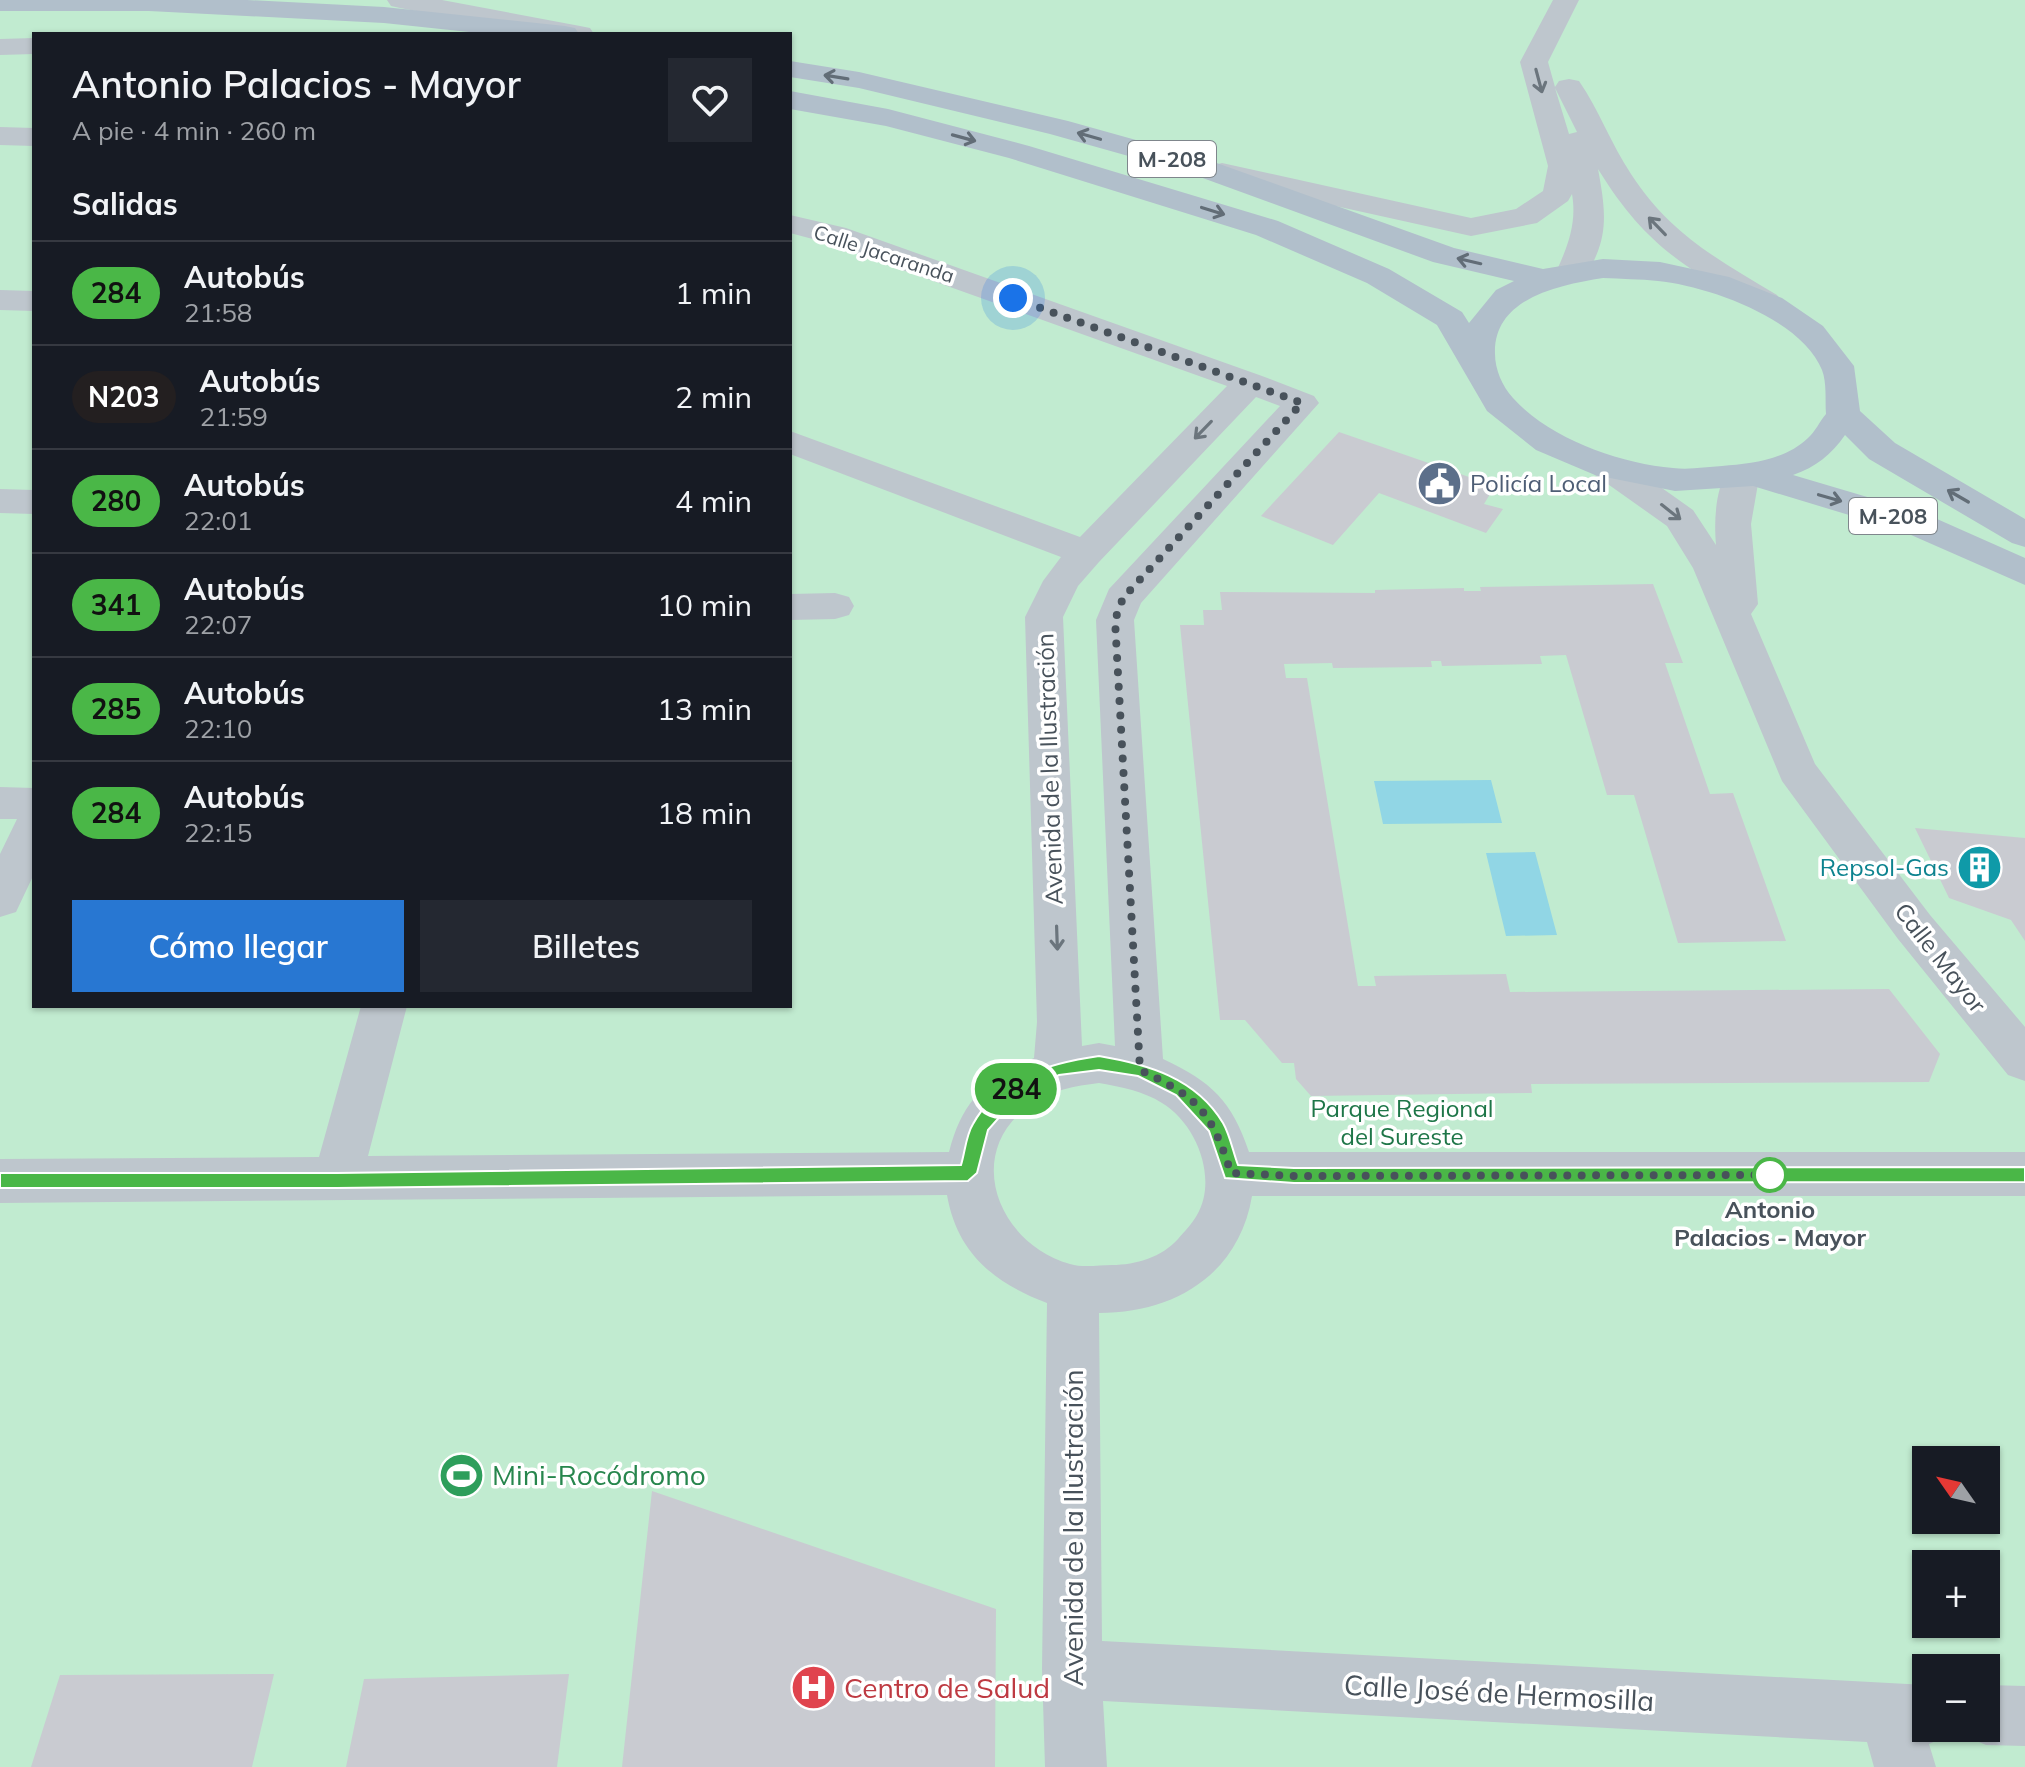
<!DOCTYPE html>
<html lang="es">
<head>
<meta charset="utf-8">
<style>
  :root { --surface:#171b24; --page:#242831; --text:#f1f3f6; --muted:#9ea1a6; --line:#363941; --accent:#2877d2 }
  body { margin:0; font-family:Mulish,sans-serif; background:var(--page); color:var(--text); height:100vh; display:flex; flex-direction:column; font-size:30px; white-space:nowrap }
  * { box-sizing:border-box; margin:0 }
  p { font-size:26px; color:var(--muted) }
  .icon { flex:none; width:44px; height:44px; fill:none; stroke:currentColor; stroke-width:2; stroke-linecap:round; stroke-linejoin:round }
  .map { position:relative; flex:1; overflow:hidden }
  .panel { position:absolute; left:32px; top:32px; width:760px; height:976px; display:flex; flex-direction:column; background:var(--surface); border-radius:0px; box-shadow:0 2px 6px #0004 }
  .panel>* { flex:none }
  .badge { padding:0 16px; border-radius:26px; font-size:28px; line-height:52px }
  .needle { width:52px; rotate:304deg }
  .buttons { position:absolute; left:1912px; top:1446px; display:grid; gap:16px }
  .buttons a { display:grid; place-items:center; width:88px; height:88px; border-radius:0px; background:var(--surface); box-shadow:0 2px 6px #0004; font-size:40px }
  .you { position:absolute; width:40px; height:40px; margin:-20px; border:6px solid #fff; border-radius:50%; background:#1a73e8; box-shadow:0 0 0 12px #1a73e833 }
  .map>.badge { position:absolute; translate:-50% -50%; box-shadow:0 0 0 4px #fff }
  h2 { padding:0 40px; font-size:30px; line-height:72px }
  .round { display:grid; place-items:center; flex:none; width:84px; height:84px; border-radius:0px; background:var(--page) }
  .head { display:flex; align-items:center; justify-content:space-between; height:136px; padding:0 40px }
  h1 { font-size:38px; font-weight:600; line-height:60px }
  .cta { display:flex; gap:16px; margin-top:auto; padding:16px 40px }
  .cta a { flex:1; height:92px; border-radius:0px; background:var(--accent); color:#fff; font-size:32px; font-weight:600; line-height:92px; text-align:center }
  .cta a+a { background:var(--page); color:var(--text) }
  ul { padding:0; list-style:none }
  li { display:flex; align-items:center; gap:24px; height:104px; padding:0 40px; border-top:2px solid var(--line) }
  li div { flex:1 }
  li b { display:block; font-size:30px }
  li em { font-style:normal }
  li .badge { min-width:88px; font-weight:700; text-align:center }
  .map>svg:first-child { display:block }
</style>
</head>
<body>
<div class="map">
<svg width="2025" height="1767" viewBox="0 0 2025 1767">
  <rect width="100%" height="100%" fill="#f1efef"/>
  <path fill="#c1ebd0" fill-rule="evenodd" d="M 0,0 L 2025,0 L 2025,1767 L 0,1767 ZM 34,34 L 790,34 L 790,1006 L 34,1006 ZM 1926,1460 L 1986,1460 L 1986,1520 L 1926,1520 ZM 1926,1564 L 1986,1564 L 1986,1624 L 1926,1624 ZM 1926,1668 L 1986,1668 L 1986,1728 L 1926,1728 Z"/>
  <path fill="#91d6e5" d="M 1491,780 L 1502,823 L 1383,824 L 1374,781 Z
    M 1535,852 L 1557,935 L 1506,936 L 1486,853 Z"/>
  <path fill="#c9cbd1" d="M 1339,432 L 1495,486 L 1484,504 L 1503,509 L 1486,533 L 1379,493 L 1333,545 L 1261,516 Z
    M 1653,584 L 1683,663 L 1665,663 L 1710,794 L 1733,793 L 1786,941 L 1678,943 L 1634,795 L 1607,795 L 1566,655 L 1540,656 L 1542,664 L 1442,666 L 1441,661 L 1431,661 L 1432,667 L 1333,668 L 1332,663 L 1284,664 L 1286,678 L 1307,678 L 1358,986 L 1376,986 L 1374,976 L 1506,974 L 1510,992 L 1889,989 L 1940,1054 L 1929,1082 L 1531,1084 L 1532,1093 L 1311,1096 L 1296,1079 L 1294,1063 L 1282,1063 L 1245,1020 L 1220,1020 L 1180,625 L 1204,625 L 1203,610 L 1222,610 L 1220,592 L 1375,593 L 1375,590 L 1464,588 L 1464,591 L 1481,591 L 1480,587 Z
    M 1915,828 L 2025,838 L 2025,941 L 2011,920 L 1949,898 Z
    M 652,1491 L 996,1609 L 995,1767 L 622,1767 Z
    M 274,1674 L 252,1767 L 31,1767 L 60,1675 Z
    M 569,1674 L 557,1767 L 346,1767 L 364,1679 Z"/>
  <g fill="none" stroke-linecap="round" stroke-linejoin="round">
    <path fill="#bec6cd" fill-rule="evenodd" d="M 387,0 L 442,0 L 580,26 L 590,28 L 594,34 L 537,34 L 400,8 L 391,6 Z
      M 1553,0 L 1579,0 L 1548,62 L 1555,87 L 1559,81 L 1569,79 L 1579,81 C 1599,110 1611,144 1631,174 C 1670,234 1717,259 1777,295 L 1782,302 L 1777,309 L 1766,312 L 1755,309 C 1681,264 1645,245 1598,169 C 1606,212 1610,240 1583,279 L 1572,282 L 1561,279 L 1556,272 C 1568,246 1577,223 1572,194 L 1568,201 L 1537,223 L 1471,236 L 1222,181 L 1211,178 L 1207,172 L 1211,166 L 1222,163 L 1471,218 L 1516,209 L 1543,191 L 1548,166 L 1520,62 ZM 1555,88 L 1577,132 L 1569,134 Z
      M 34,38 L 34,54 L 0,55 L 0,39 Z
      M 0,127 L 34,128 L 34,146 L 0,145 Z
      M 790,215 L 846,228 L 1262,376 L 1314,396 L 1319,403 L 1141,603 L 1134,620 L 1163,1059 C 1212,1082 1232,1101 1249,1152 L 2025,1152 L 2025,1196 L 1252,1196 C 1239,1274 1175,1313 1099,1313 L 1102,1641 L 1926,1685 L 1926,1728 L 1951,1728 L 1947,1736 L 1929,1744 L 1936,1767 L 1874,1767 L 1867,1742 L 1103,1701 L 1107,1767 L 1045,1767 L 1042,1669 L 1047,1303 C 994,1283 957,1253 947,1195 L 0,1203 L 0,1159 L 319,1157 L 361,1006 L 407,1006 L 368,1156 L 949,1152 C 963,1098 986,1081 1034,1058 L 1037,1022 L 1025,617 L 1043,581 L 1061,557 L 790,454 L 790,431 L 1080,537 L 1227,386 L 824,242 L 790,233 ZM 1256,397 L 1280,406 L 1109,589 L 1096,620 L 1115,1046 L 1099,1043 L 1082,1046 L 1063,617 L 1078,586 L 1099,562 ZM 1099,1083 C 1122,1087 1143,1091 1162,1103 C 1197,1124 1218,1179 1197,1215 C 1192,1224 1184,1232 1178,1239 C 1162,1257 1136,1265 1112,1265 C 1099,1265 1083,1268 1070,1264 C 998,1244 962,1153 1030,1105 C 1051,1090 1075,1086 1099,1083 Z
      M 0,290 L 34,291 L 34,311 L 0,310 Z
      M 1608,456 L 1621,459 L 1693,510 L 1716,545 C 1714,522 1715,490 1728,470 L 1741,467 L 1754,470 L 1759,478 L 1751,524 L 1758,604 L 1751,614 L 1815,764 L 1930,915 L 2025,1027 L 2025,1081 L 2008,1075 L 1898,939 L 1782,781 L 1693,568 L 1667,526 L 1595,475 L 1590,467 L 1595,459 Z
      M 0,489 L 34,490 L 34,514 L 0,513 Z
      M 835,593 L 849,597 L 854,606 L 849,615 L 835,619 L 790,620 L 790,594 Z
      M 0,787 L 34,788 L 34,874 L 16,912 L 0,917 L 0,854 L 17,819 L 0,819 Z
      M 1986,1685 L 2025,1686 L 2025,1746 L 1986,1745 L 1965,1736 L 1961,1728 L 1986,1728 Z"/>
    <path fill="#b1bfcb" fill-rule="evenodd" d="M 0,0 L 247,0 L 384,7 L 565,26 L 575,28 L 579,34 L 488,34 L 384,23 L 149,11 L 0,11 Z
      M 790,61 L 859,72 L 1068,121 L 1211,161 L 1454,248 L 1543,269 L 1603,259 L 1660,262 L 1729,277 L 1782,298 L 1823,326 L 1854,366 L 1860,411 L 1895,443 L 2025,519 L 2025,547 L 2012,543 L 1869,459 L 1845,435 C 1831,455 1816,467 1793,475 L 1928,515 L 2025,558 L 2025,585 L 1902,531 L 1753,486 L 1675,491 L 1595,475 L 1536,450 L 1487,411 L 1437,325 L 1367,283 L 1256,235 L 1009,158 L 886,126 L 790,109 L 790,91 L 888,109 L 1029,146 L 1278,221 L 1389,269 L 1462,312 L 1469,323 L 1496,290 L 1514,281 L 1433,262 L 1189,173 L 1050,134 L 859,88 L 790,77 ZM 1603,278 C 1621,279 1640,279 1658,281 C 1708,286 1802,319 1822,370 C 1827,383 1825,400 1826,414 C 1820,421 1815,432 1808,438 C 1785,460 1751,464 1722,466 C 1706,467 1689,470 1673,468 C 1619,463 1550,439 1513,398 C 1502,386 1495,369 1495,354 C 1493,298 1559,285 1603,278 Z"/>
  </g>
  <defs><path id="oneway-shaft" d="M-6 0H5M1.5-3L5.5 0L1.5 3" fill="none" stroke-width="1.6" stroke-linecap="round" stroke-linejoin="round" transform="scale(2)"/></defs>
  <g stroke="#626d77">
    <use href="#oneway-shaft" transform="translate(836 77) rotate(-171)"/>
    <use href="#oneway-shaft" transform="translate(1089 136) rotate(-164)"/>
    <use href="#oneway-shaft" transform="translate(964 138) rotate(15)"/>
    <use href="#oneway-shaft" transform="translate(1213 211) rotate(17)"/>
    <use href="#oneway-shaft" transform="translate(1469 261) rotate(-167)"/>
    <use href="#oneway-shaft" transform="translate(1958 496) rotate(-150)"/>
    <use href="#oneway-shaft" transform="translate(1830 498) rotate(16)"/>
  </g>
  <g stroke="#6b757d">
    <use href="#oneway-shaft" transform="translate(1539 81) rotate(75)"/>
    <use href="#oneway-shaft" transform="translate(1657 226) rotate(-134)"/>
    <use href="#oneway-shaft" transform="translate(1203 430) rotate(134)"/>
    <use href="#oneway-shaft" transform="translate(1671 512) rotate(38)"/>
    <use href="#oneway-shaft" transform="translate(1057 938) rotate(88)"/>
  </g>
  <path fill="#4ab747" stroke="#fff" stroke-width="2" d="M 1099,1056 C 1147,1064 1196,1078 1223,1123 C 1230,1135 1233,1152 1238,1165 L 1294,1168 L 2025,1167 L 2025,1182 L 1294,1183 L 1225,1178 L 1209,1131 L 1176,1095 L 1138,1076 L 1099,1070 L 1059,1075 L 1018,1096 L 988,1130 L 977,1173 L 968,1181 L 337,1188 L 0,1188 L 0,1173 L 337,1173 L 961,1165 C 965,1152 966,1135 973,1124 C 999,1077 1050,1063 1099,1056 Z"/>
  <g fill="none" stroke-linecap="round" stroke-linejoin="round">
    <path stroke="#48525b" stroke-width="8" stroke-dasharray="0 14.4" d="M 1013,298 L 1302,403 L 1123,598 L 1115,620 L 1140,1070 C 1199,1098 1211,1111 1231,1173 L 1294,1176 L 1770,1175"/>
  </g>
  <defs>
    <symbol id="civic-disc" viewBox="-11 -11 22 22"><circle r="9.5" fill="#5c6f8a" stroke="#fff"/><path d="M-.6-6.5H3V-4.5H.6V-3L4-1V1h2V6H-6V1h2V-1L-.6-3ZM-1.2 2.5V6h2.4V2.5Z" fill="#fff"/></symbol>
    <symbol id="building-disc" viewBox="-11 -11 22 22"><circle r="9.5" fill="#0f9aa8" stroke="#fff"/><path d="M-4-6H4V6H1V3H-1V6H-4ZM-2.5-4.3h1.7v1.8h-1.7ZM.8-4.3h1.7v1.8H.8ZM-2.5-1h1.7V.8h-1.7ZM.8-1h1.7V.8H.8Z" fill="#fff"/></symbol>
    <symbol id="stadium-disc" viewBox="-11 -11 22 22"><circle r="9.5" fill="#2e9e5b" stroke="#fff"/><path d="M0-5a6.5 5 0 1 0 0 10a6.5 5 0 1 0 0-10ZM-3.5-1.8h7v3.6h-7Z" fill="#fff"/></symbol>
    <symbol id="hospital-disc" viewBox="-11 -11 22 22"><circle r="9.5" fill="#e0444e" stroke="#fff"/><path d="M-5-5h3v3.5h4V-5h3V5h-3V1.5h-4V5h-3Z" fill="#fff"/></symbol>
  </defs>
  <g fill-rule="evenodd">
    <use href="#civic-disc" x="1414" y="458" width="51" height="51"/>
    <use href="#building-disc" x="1954" y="842" width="51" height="51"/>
    <use href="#stadium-disc" x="436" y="1450" width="51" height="51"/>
    <use href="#hospital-disc" x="788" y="1662" width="51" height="51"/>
  </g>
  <circle fill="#fff" stroke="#4ab747" stroke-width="4" cx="1770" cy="1175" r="16"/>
  <g text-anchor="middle" stroke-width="7" stroke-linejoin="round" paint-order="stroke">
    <g font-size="20" fill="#48525b" stroke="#fff">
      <text transform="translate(884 254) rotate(18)" y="7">Calle Jacaranda</text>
    </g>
    <g fill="#fff" stroke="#7f868c" stroke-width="2">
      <rect x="1128" y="141" width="88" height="36" rx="6"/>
      <rect x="1849" y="498" width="88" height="36" rx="6"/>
    </g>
    <g font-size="22" font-weight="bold" fill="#48525b">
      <text x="1172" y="167">M-208</text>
      <text x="1893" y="524">M-208</text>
    </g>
    <g font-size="24" fill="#4e5e75" stroke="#fff" text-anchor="start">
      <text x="1470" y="492">Policía Local</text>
    </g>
    <g font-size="24" fill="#48525b" stroke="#fff">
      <text transform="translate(1050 769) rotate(-92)" y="8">Avenida de la Ilustración</text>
      <text transform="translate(1940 958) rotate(52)" y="8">Calle Mayor</text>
    </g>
    <g font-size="24" fill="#0d838f" stroke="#fff" text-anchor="end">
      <text x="1949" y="876">Repsol-Gas</text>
    </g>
    <g font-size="24" fill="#1e7648" stroke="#fff">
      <text x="1402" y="1117">Parque Regional<tspan x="1402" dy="28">del Sureste</tspan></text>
    </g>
    <g font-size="24" font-weight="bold" fill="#48525b" stroke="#fff">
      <text x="1770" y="1218">Antonio<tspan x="1770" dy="28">Palacios - Mayor</tspan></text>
    </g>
    <g font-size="28" fill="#27864d" stroke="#fff" text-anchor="start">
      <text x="492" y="1485">Mini-Rocódromo</text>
    </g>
    <g font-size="28" fill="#48525b" stroke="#fff">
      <text transform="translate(1073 1528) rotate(-90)" y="10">Avenida de la Ilustración</text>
      <text transform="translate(1499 1693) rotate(3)" y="10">Calle José de Hermosilla</text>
    </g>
    <g font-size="28" fill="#be3a42" stroke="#fff" text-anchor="start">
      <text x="844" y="1698">Centro de Salud</text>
    </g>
  </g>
</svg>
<div class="buttons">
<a><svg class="needle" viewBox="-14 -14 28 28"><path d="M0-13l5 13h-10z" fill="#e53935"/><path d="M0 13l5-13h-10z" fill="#9ea1a6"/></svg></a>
<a>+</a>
<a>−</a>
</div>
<div class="you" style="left:1013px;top:298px"></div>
<b class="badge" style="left:1016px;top:1089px;background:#4ab747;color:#111">284</b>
<section class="panel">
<div class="head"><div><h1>Antonio Palacios - Mayor</h1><p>A pie · 4 min · 260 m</p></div><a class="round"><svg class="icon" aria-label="heart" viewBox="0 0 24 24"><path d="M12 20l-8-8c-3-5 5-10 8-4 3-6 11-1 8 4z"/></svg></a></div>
<h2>Salidas</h2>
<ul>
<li><span class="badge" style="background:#4ab747;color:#111">284</span><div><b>Autobús</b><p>21:58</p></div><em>1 min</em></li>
<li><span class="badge" style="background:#231f20;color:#fff">N203</span><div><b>Autobús</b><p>21:59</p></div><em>2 min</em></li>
<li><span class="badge" style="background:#4ab747;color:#111">280</span><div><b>Autobús</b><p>22:01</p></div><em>4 min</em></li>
<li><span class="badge" style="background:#4ab747;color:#111">341</span><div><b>Autobús</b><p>22:07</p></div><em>10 min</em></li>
<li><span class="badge" style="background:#4ab747;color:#111">285</span><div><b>Autobús</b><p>22:10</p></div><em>13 min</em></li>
<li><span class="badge" style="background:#4ab747;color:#111">284</span><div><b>Autobús</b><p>22:15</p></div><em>18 min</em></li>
</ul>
<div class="cta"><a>Cómo llegar</a><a>Billetes</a></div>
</section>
</div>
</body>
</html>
